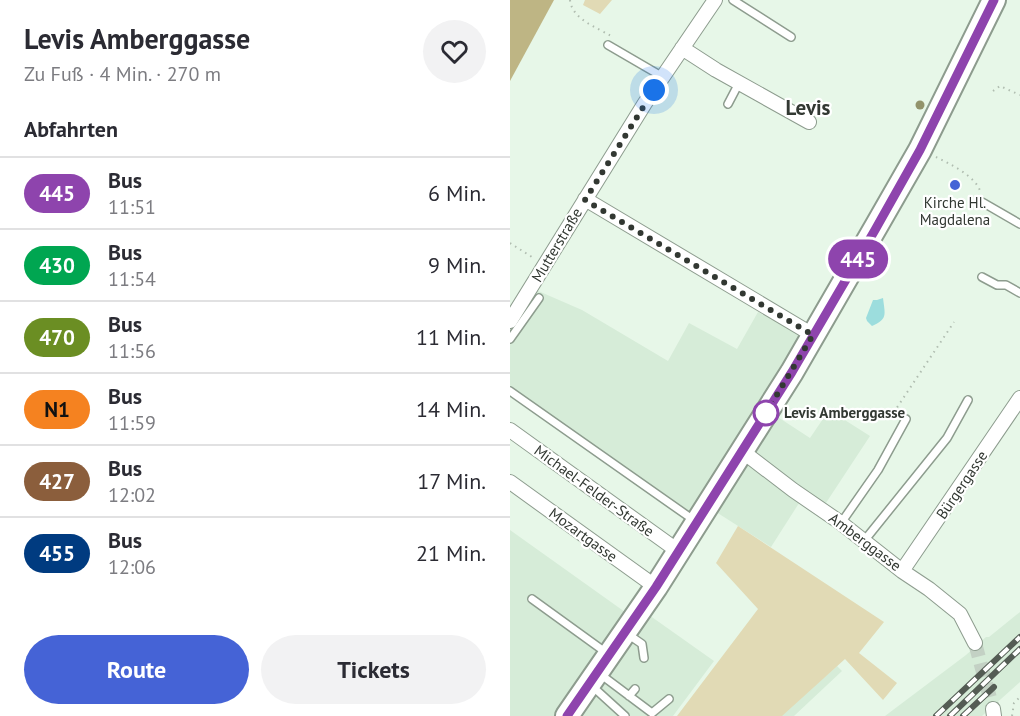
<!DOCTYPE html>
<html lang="de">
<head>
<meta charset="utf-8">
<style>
  :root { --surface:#fff; --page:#f2f2f3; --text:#2b2b33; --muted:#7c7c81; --line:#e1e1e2; --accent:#4563d6 }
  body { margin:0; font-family:"PT Sans",sans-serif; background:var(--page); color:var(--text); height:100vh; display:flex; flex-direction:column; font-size:22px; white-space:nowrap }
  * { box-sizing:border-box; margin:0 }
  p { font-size:20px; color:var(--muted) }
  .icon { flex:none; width:33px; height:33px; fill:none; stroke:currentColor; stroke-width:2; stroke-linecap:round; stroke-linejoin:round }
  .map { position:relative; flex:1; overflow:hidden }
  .side { display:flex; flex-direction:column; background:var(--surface); width:510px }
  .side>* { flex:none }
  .badge { padding:0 12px; border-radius:20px; font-size:21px; line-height:39px }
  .you { position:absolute; width:30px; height:30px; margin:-15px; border:4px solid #fff; border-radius:50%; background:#1a73e8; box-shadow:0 0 0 9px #1a73e833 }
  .map>.badge { position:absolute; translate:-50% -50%; box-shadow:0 0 0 3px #fff }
  h2 { padding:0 24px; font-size:22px; line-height:54px }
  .round { display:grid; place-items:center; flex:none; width:63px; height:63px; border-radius:32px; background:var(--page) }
  .head { display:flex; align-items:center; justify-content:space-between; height:102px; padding:0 24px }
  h1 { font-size:28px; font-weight:600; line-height:45px }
  .button { display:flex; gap:12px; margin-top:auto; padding:12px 24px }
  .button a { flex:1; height:69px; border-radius:36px; background:var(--accent); color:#fff; font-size:24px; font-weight:600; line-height:69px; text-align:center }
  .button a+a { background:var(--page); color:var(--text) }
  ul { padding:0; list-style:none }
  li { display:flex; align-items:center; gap:18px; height:72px; padding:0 24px; border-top:2px solid var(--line) }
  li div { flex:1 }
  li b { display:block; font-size:22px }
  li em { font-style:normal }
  li .badge { min-width:66px; font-weight:700; text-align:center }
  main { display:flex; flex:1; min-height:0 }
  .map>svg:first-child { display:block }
</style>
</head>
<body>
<main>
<section class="side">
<div class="head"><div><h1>Levis Amberggasse</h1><p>Zu Fuß · 4 Min. · 270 m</p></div><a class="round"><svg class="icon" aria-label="heart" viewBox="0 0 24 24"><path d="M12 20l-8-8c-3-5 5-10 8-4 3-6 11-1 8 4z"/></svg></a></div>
<h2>Abfahrten</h2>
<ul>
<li><span class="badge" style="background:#8e44ad;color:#fff">445</span><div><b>Bus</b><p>11:51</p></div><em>6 Min.</em></li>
<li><span class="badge" style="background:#00a651;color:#fff">430</span><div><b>Bus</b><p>11:54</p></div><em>9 Min.</em></li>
<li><span class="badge" style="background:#6b8e23;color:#fff">470</span><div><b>Bus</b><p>11:56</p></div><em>11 Min.</em></li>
<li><span class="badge" style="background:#f58220;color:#111">N1</span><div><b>Bus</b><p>11:59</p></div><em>14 Min.</em></li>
<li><span class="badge" style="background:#8b5e3c;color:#fff">427</span><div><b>Bus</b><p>12:02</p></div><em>17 Min.</em></li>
<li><span class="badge" style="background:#003b80;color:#fff">455</span><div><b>Bus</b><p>12:06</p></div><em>21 Min.</em></li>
</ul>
<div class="button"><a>Route</a><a>Tickets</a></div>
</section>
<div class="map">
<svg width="510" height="716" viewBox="0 0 510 716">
  <rect width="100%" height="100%" fill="#e7f7e8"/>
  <path fill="#d6ecd8" d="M 26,290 L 72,310 L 158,361 L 179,323 L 227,349 L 248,312 L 296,337 L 251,406 L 300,438 L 319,410 L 360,436 L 310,512 L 291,500 L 261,547 L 192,503 L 185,516 L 0,393 L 0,329 Z
    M 0,530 L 115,612 L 122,603 L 204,661 L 163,716 L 0,716 Z
    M 510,612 L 510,682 L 472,716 L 375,716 L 456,655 L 476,637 L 479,637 Z
    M 327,666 L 332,671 L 284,716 L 270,716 Z"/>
  <path fill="#e1dab5" d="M 75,0 L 102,0 L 90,14 L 73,5 Z
    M 228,526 L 374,622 L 349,653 L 387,683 L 373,700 L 335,659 L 272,716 L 167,716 L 248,609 L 206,563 Z"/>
  <path fill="#beb584" d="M 0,0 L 44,0 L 0,81 Z"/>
  <path fill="#9cdddd" d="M 373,298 C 375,315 378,319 362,326 L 357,321 L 356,318 L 363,300 L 367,300 Z"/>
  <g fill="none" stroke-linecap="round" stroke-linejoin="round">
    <path stroke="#c3d1c4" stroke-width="14" stroke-dasharray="14 7" stroke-linecap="butt" d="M 465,643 L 483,709"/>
    <defs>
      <path id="service" d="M 223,0 L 281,37
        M 98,45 L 153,77
        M 218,104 L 229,83
        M 472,202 L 510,224
        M 472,277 L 487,285 L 496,285 L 510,293
        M 0,339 L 29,298
        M 0,391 L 185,521
        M 331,523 L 368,470 L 396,419
        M 354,541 L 437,438 L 458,400
        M 22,599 L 98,654
        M 119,635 L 132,644 L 134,658
        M 90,674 L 142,713 L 159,699
        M 82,686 L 115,716
        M 119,696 L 125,689"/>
      <path id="minor" d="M 172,48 L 206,70 L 299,122
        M 75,199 L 303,335
        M 0,321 L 135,103 L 205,0
        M 0,430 L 168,551
        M 232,451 L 283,490 L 331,523 L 392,571 L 419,589 L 450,614 L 465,643
        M 0,482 L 146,587
        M 392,571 L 510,398
        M 483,709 L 484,716"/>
      <path id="primary" d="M 57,716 L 146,587 L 282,372 L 367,225 L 410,150 L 484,0"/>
    </defs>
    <use href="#service" stroke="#8d9c8e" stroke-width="10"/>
    <use href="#minor" stroke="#8d9c8e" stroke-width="16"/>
    <use href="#primary" stroke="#8d9c8e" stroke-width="26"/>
    <path stroke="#b0bdb0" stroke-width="2" stroke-dasharray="1.5 4.5" stroke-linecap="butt" d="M 60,0 C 62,19 86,27 101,36
      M 483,91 L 490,86 L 510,95
      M 426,157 C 440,164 468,177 471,194
      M 0,243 L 25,259
      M 389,416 L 384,412 L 444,322
      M 502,716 L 504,703 L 510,697"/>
    <use href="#service" stroke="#fff" stroke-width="7"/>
    <use href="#minor" stroke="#fff" stroke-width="14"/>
    <use href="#primary" stroke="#fff" stroke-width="22"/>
    <defs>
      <path id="rail" d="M 426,716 L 510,637
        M 440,716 L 510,649
        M 453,716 L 484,687"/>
    </defs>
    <use href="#rail" stroke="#545c54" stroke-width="6"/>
    <use href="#rail" stroke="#fff" stroke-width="4" stroke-dasharray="11" stroke-linecap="butt"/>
  </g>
  <circle fill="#92936b" cx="410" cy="105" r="4.5"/>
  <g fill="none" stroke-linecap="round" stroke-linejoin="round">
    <defs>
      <path id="line" d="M 57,716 L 146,587 L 282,372 L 365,230 L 410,150 L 484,0"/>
    </defs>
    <use href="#line" stroke="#fff" stroke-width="14"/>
    <use href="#line" stroke="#8e44ad" stroke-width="9"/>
    <path stroke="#323832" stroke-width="6" stroke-dasharray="0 10.8" d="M 144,90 L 75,200 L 303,335 L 256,413"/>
  </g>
  <circle fill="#4563d6" stroke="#fff" stroke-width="2" cx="445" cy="185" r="6"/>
  <circle fill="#fff" stroke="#8e44ad" stroke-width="3" cx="256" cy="413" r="12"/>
  <g text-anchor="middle" stroke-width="4.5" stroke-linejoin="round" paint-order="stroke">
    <g font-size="15" fill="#323832" stroke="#fff">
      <text x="445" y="208">Kirche Hl.<tspan x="445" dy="17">Magdalena</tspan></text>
    </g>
    <g font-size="15" fill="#323832" stroke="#fff">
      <text transform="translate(47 245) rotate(-59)" y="5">Mutterstraße</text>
      <text transform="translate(452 485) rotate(-56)" y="5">Bürgergasse</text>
      <text transform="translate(84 491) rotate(36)" y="5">Michael-Felder-Straße</text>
      <text transform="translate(73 535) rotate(36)" y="5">Mozartgasse</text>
      <text transform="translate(355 542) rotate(37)" y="5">Amberggasse</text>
    </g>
    <g font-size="15" font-weight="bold" fill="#323832" stroke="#fff" text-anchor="start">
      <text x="274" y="418">Levis Amberggasse</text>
    </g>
    <g font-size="21" font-weight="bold" fill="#323832" stroke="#fff">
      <text x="298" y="115">Levis</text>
    </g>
  </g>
</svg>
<div class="you" style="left:144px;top:90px"></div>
<b class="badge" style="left:348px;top:259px;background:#8e44ad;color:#fff">445</b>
</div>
</main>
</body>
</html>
